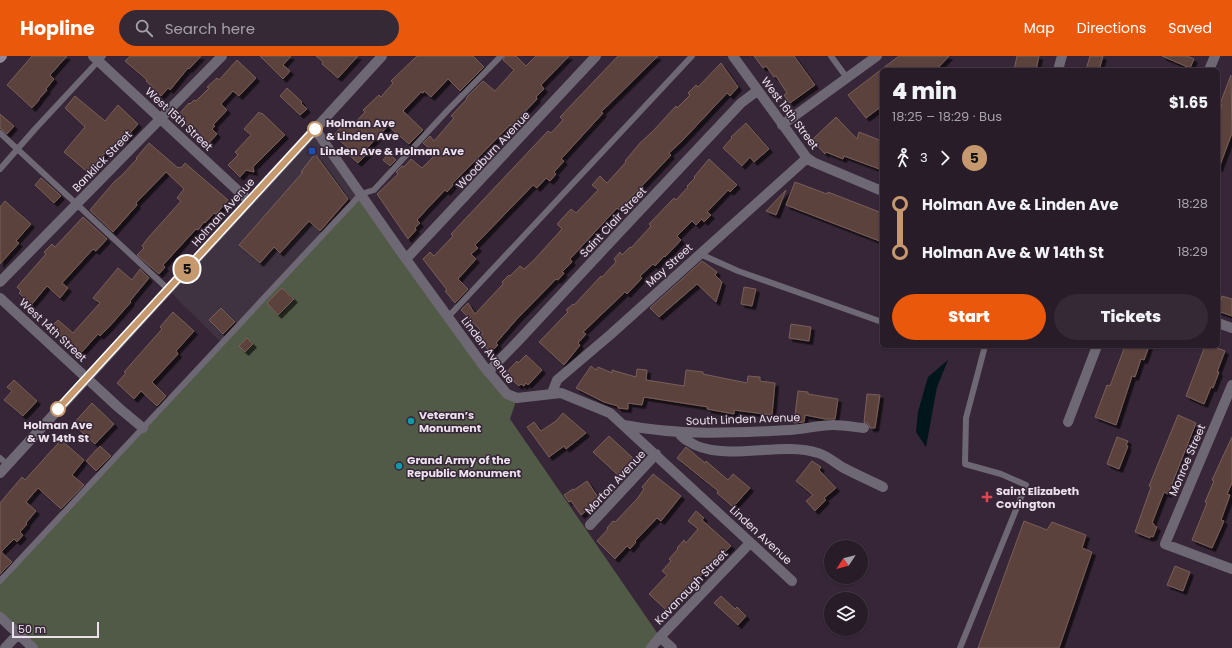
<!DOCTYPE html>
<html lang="en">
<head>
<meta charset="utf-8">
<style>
  :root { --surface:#281c29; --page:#342935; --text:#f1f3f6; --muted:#a5a1a8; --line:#443a46; --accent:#ea580c }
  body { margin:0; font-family:Poppins,sans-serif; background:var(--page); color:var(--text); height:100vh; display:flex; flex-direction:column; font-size:15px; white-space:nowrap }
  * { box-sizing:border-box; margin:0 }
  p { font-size:13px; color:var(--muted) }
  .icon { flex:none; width:22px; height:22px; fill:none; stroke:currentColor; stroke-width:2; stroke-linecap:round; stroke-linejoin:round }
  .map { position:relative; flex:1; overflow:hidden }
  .side { position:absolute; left:880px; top:12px; width:340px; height:280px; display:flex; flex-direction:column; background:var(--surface); border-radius:6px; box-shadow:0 1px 3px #0004,0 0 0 1px var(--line) }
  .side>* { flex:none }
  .badge { padding:0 8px; border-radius:13px; font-size:14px; line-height:26px }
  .needle { width:26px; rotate:234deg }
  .fabs { position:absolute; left:824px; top:484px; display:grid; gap:8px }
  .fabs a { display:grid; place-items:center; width:44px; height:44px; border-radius:50%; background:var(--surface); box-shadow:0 1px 3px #0004,0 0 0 1px var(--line); font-size:20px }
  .scale { position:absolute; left:12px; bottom:10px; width:87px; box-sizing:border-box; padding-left:4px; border:2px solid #ece1ec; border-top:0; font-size:11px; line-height:14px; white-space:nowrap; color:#ece1ec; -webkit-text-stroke:3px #362637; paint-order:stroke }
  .map>.badge { position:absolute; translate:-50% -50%; box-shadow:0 0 0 2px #fff }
  .legs { display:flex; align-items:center; gap:6px; height:44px; padding:0 12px; font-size:13px }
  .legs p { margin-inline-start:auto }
  .overview { display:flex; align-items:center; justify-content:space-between; height:68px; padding:0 12px }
  h1 { font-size:22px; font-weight:800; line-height:30px }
  .primary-button { display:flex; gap:8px; margin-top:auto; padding:8px 12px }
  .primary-button a { flex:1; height:46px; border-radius:24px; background:var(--accent); color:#fff; font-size:16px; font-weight:800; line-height:46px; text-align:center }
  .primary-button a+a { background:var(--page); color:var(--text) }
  ul { padding:0 12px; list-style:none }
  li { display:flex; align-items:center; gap:14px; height:48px; font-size:15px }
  li i { display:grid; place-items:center; width:6px; height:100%; margin:0 5px; background:currentColor }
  li i::after { content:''; width:10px; height:10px; margin:-5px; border:3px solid; border-radius:50%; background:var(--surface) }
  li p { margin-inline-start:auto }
  li:first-child i { background:linear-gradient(#0000 50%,currentColor 0) }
  li:last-child i { background:linear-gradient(currentColor 50%,#0000 0) }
  header { display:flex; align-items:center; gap:24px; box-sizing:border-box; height:56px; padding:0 20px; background:var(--accent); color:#fff }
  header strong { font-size:19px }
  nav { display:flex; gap:22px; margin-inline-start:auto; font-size:14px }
  .search { width:280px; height:36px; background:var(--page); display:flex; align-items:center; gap:10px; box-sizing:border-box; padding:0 14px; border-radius:22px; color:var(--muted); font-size:15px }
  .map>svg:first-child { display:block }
</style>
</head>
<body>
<header>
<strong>Hopline</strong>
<div class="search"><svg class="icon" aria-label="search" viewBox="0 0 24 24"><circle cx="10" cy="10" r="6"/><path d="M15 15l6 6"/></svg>Search here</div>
<nav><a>Map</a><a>Directions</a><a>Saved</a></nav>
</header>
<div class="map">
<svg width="1232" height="592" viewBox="0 0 1232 592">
  <defs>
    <filter id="shadow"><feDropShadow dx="3.5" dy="3.5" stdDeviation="0" flood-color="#0009"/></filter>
  </defs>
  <rect width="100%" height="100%" fill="#362637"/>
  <path fill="#403341" d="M 315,73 L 361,138 L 221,286 L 182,248 L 169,234 Z"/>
  <path fill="#515a46" d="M 361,138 L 482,308 L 517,342 L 510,363 L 660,581 L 651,592 L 33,592 L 0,561 L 0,525 Z"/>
  <path fill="#00161a" d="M 948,304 L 937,331 L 926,391 L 916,376 L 918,356 L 928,321 Z"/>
  <path fill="#5c433d" stroke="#795e58" filter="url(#shadow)" d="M 32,0 L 67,0 L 50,19 L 54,23 L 46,33 L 47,34 L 39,43 L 39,44 L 32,52 L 7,29 Z
    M 130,0 L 201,0 L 189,13 L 188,12 L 170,34 L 168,32 L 161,40 L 153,33 L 154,32 L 146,25 L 147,24 L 125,5 Z
    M 260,0 L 291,0 L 283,9 L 290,15 L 283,23 Z
    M 316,0 L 358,0 L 338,22 L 322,8 L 323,6 Z
    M 417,0 L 473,0 L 484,11 L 460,35 L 448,23 L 431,41 L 424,35 L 423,37 L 421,36 L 403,55 L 423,74 L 409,88 L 388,70 L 366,93 L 369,96 L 358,107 L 348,98 L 351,95 L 334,79 L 342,70 L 344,73 L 350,67 L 353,69 L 365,56 L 363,54 L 379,39 L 381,41 L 393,27 L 391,25 Z
    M 505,0 L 516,0 L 526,10 L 536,0 L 569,0 L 541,29 L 544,33 L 536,41 L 537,43 L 518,63 L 519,64 L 513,71 L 510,69 L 452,128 L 453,129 L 447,136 L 445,134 L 426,154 L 417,164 L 420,167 L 415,172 L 416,174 L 408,183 L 377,138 L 398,118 L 396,116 L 402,110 L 404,111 L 411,103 L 422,112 L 436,98 L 423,87 L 430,80 L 434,85 L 454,62 L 451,60 L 466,44 L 467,41 L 483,25 L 495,35 L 514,14 L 503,4 Z
    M 618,0 L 658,0 L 601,56 L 603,57 L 561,103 L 564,105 L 554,116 L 556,118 L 550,125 L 546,122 L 537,132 L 533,129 L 475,189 L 478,192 L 471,198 L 476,203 L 458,223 L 468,233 L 455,247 L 445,235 L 447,234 L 423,203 L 430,196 L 434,200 L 453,180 L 451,178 L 548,75 L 551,77 L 563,64 L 560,61 Z
    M 754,0 L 794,0 L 815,29 L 790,47 L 784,39 L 787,37 L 776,20 L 774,21 L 766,10 L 763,12 Z
    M 899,0 L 949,0 L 936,14 L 882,14 L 882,50 L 866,62 L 848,39 Z
    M 1017,0 L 1039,0 L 1036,14 L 1014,14 Z
    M 1090,0 L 1103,0 L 1099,14 L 1086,14 Z
    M 1162,0 L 1187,0 L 1194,3 L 1190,12 Z
    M 237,4 L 256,22 L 239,40 L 233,35 L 221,48 L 227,54 L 213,69 L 215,70 L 212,73 L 217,78 L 208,88 L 177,60 L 189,47 L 190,48 L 194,44 L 196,45 L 209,32 L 207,31 L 217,22 L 219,24 Z
    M 721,7 L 738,31 L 730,40 L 727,37 L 682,85 L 669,97 L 671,99 L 656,115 L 619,154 L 617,152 L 570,203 L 572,206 L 562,216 L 564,217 L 558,224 L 556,223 L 516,264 L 496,287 L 498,289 L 490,297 L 479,281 L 483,277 L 461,254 L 468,247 L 475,258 L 503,228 L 502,226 L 509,219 L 510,220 L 520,210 L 524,213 L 534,204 L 562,173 L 557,168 L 571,153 L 576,157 L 598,134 L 592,129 L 600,120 L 607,127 L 626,106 L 625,105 L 640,87 L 653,75 L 676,50 L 677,52 L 690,39 L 688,37 L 696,29 L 698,31 Z
    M 1231,19 L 1232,77 L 1219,112 L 1218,112 L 1218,60 L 1222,49 L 1220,48 Z
    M 287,32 L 302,46 L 301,47 L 307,53 L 300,59 L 280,40 Z
    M 75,40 L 105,65 L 118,49 L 138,68 L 124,84 L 121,81 L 109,96 L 107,95 L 87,116 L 64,96 L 85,71 L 65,52 Z
    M 259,56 L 261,58 L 262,57 L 285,79 L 253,111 L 254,116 L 246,114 L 240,121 L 228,109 L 238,99 L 235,96 L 251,79 L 244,73 Z
    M 0,58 L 14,70 L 7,78 L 0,72 Z
    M 836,61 L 857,83 L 859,76 L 882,85 L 882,114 L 844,100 L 843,103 L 826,96 L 825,98 L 812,84 Z
    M 746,67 L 769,93 L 754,106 L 750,101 L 742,110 L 723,92 L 732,82 L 731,81 Z
    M 149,87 L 178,112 L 179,111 L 181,112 L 185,107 L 228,144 L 216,158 L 214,157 L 205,167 L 204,166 L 198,174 L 196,173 L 184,186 L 163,209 L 165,211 L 159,218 L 137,199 L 144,192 L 142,190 L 148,182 L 181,145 L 177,142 L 184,133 L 166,116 L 136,147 L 137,149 L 113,176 L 90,154 L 114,126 L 122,119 L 137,103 L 136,102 Z
    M 389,97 L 396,104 L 390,110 L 383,104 Z
    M 315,98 L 348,143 L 320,175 L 309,165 L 280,197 L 274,191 L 260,207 L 239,189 L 303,116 L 301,116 Z
    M 709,103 L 737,129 L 730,136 L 728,134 L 707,156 L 711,159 L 704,166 L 702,163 L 696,169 L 692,165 L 677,180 L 681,184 L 665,201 L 664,200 L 655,210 L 653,208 L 640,220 L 642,222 L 627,238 L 625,236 L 583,276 L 586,278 L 578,287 L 580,289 L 564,309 L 539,286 L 568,256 L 566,254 L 573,248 L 574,249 L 601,220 L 602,221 L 616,206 L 614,203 L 620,196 L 622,199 L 630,191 L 631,192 L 651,170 L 649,168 L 674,142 L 676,144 L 688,131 L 687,130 L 695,122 L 694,121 Z
    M 41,122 L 61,140 L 54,147 L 35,129 Z
    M 795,126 L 827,138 L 828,136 L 882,157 L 882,186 L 786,149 Z
    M 786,134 L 776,159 L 766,155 Z
    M 5,145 L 31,168 L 16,185 L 19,187 L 0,208 L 0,151 Z
    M 83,161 L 107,183 L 96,195 L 93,193 L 62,227 L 68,232 L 60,242 L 47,230 L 32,248 L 19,237 L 21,235 L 17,231 L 46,198 L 44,196 L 52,188 L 55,191 Z
    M 702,205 L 717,216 L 715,219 L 722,226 L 716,246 L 697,228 L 659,261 L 650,252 Z
    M 118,212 L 132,224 L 140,213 L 149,222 L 130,245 L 131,246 L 109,271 L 100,280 L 98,278 L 80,298 L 51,271 L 58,264 L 73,277 L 100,247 L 93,242 Z
    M 744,231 L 756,233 L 752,250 L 741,248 Z
    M 282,232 L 294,243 L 278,259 L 267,247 Z
    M 1222,240 L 1232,243 L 1232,260 L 1218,255 Z
    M 221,252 L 235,266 L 223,278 L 209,264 Z
    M 173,256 L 194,275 L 176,295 L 178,298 L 152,326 L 166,340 L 157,350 L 141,335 L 134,343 L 117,327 L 126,317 L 124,316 L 162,273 L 160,271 Z
    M 791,268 L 811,271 L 809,285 L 789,282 Z
    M 247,282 L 253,288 L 245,296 L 239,290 Z
    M 1125,290 L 1149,290 L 1144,304 L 1141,303 L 1135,321 L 1132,320 L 1116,369 L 1095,361 L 1107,329 L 1110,330 Z
    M 1205,290 L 1212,290 L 1225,295 L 1217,316 L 1219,316 L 1213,332 L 1211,331 L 1204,348 L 1186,340 Z
    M 526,299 L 542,314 L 528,329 L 526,327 L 524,330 L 521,328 L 519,330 L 505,318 L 517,305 L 518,307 Z
    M 591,310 L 596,314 L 598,311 L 612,317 L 612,314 L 636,321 L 637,313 L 647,314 L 646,324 L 684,330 L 686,314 L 703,316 L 703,318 L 747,327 L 748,320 L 760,321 L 760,325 L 775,327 L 772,359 L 734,354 L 734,358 L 707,353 L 708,351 L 644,341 L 642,349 L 628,347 L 628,353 L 618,352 L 618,350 L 604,346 L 576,332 Z
    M 14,324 L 37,345 L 23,360 L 4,344 L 12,335 L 7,331 Z
    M 798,335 L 808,336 L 808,338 L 838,343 L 835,363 L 825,363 L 805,359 L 804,366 L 794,367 Z
    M 867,338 L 880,339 L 875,372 L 870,372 L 868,367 L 864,366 Z
    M 92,347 L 114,368 L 95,388 L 73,368 Z
    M 563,357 L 586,377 L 566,393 L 564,390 L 549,401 L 527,371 L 534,366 L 541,375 L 556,365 Z
    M 1178,359 L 1196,367 L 1168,438 L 1164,436 L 1152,467 L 1154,468 L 1154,470 L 1157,471 L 1153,481 L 1151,480 L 1150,482 L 1135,476 L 1151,431 L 1149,430 Z
    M 609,380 L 635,404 L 619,420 L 593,396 Z
    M 1117,381 L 1128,385 L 1126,389 L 1128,390 L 1119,413 L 1107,408 Z
    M 1232,381 L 1232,427 L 1227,438 L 1230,439 L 1221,464 L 1224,465 L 1212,492 L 1192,484 L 1207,447 L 1205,446 L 1214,425 L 1212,424 Z
    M 61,384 L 84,404 L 72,419 L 84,429 L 61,453 L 38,432 L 26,446 L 36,455 L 26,467 L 27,468 L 20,476 L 23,479 L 17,486 L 14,483 L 1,496 L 12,506 L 0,518 L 0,447 L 22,421 L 25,424 Z
    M 100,390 L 111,400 L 96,415 L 86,405 Z
    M 686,391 L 705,407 L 706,405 L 728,424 L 733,418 L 750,432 L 733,451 L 717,437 L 718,435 L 677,402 Z
    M 812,405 L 821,411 L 819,414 L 836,432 L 824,442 L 826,444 L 815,455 L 806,445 L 813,439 L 796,425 Z
    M 653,418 L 681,440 L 661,465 L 657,462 L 635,485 L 636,486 L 630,493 L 627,490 L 615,503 L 597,485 L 608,473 L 607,472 L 613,465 L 615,466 L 637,443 L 644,433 L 642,431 Z
    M 587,425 L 600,444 L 581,459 L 571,445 L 569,446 L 564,439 L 573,433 L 574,434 Z
    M 696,455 L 704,462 L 702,464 L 731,490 L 666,554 L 649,538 L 667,519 L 662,515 L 671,505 L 669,503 L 678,493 L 677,492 L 684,484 L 686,487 L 698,473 L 688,465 Z
    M 1024,465 L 1047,474 L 1052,466 L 1086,479 L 1082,492 L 1092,496 L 1059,592 L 978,592 Z
    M 1175,510 L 1190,516 L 1183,535 L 1167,529 Z
    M 721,540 L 735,553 L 737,551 L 746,560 L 738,569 L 714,547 Z"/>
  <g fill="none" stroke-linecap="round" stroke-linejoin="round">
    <path stroke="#6e6875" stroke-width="6" d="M 831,0 L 847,22
      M 0,77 L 169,234
      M 0,113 L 35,73 L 103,0
      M 700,198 L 738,215 L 882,266
      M 448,261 L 692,0
      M 0,402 L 8,409
      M 0,525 L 361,138 L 374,134 L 447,55 L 501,0
      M 960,592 L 1026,429 L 1001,418 L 965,408 L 966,362 L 985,290"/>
    <path stroke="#6e6875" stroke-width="10" d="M 93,0 L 249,145
      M 733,0 L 807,102 L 813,106 L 882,135
      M 1058,14 L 1062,0
      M 1209,14 L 1215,0
      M 782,69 L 877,0
      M 315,73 L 406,203 L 482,308 L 507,338 L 517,342 L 561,337 L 610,357 L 792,525
      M 406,203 L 596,0
      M 0,226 L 222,0
      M 0,242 L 119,352 L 143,372
      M 1218,267 L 1232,272
      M 488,316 L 520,283 L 628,167 L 741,47 L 757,35
      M 1232,329 L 1165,488 L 1232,513
      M 552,337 L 557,324 L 610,279 L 807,102
      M 1068,366 L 1097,290
      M 624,369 C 680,380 734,377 791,374 C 805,373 819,369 833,369 C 843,369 854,371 864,372
      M 679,377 C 681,380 684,383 688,385 C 721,408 780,384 818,397 C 826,399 834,406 842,411 C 855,418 869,424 883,431
      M 0,417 L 382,0
      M 590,469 L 656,398
      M 0,561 L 33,592
      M 660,581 L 672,592
      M 5,592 L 18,578
      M 651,592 L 660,581 L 750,487"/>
    <path stroke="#93899d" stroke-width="10" d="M 0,2 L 2,0"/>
  </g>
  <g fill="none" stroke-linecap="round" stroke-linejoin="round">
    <defs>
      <path id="line-1" d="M 58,353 L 315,73"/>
    </defs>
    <use href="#line-1" stroke="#fff" stroke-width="9"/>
    <use href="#line-1" stroke="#c5986d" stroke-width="6"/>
  </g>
  <g fill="#fff" stroke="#c5986d" stroke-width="2">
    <circle cx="315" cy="73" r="7"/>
    <circle cx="58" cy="353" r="7"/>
  </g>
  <rect fill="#1a4fb4" stroke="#362637" stroke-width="1.5" x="308" y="91" width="8" height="8" rx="2"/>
  <g fill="#0f9aa8" stroke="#362637" stroke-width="1.5">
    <circle cx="411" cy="365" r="4"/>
    <circle cx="399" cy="410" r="4"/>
  </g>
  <path fill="#e0444e" stroke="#362637" stroke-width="1.5" d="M985 435h4v4h4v4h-4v4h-4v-4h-4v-4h4z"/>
  <g text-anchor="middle" stroke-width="3" stroke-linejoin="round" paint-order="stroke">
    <g font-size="11" fill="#ece1ec" stroke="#362637">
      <text transform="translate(790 57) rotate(53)" y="4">West 16th Street</text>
      <text transform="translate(179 63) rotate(43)" y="4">West 15th Street</text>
      <text transform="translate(493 94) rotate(-47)" y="4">Woodburn Avenue</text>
      <text transform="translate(102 105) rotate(-46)" y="4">Banklick Street</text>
      <text transform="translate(223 156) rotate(-48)" y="4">Holman Avenue</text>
      <text transform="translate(613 166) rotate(-47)" y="4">Saint Clair Street</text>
      <text transform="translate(669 209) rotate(-42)" y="4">May Street</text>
      <text transform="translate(53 274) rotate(43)" y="4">West 14th Street</text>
      <text transform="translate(488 294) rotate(53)" y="4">Linden Avenue</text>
      <text transform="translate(743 363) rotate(-2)" y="4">South Linden Avenue</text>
      <text transform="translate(1187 404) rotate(-67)" y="4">Monroe Street</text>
      <text transform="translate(615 426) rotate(-47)" y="4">Morton Avenue</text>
      <text transform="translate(761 479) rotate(43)" y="4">Linden Avenue</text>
      <text transform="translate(691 531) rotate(-46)" y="4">Kavanaugh Street</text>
    </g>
    <g font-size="11" font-weight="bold" fill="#ece1ec" stroke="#362637" text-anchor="start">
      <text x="326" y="71">Holman Ave<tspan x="326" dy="13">&amp; Linden Ave</tspan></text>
      <text x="58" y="373" text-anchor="middle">Holman Ave<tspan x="58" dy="13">&amp; W 14th St</tspan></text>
    </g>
    <g font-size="11" font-weight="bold" fill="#ece1ec" stroke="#362637" text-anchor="start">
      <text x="320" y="99">Linden Ave &amp; Holman Ave</text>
      <text x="419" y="363">Veteran’s<tspan x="419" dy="13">Monument</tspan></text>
      <text x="407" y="408">Grand Army of the<tspan x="407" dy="13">Republic Monument</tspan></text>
      <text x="996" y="439">Saint Elizabeth<tspan x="996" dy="13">Covington</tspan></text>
    </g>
  </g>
</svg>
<div class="fabs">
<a><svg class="needle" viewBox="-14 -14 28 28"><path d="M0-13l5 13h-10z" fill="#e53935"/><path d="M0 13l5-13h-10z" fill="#a5a1a8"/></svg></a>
<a><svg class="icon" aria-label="layers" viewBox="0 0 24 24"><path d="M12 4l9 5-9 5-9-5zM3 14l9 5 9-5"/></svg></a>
</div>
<div class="scale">50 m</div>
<b class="badge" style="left:187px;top:213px;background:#c5986d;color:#111">5</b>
<section class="side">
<div class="overview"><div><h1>4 min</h1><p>18:25 – 18:29 · Bus</p></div><b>$1.65</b></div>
<div class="legs"><svg class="icon" aria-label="walk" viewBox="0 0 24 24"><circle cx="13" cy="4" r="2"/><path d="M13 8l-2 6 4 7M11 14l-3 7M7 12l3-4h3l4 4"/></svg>3<svg class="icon" aria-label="forward" viewBox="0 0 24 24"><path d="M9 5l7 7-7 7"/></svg><b class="badge" style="background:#c5986d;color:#111">5</b></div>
<ul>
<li><i style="color:#c5986d"></i><b>Holman Ave &amp; Linden Ave</b><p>18:28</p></li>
<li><i style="color:#c5986d"></i><b>Holman Ave &amp; W 14th St</b><p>18:29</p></li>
</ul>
<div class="primary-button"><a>Start</a><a>Tickets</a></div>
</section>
</div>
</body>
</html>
